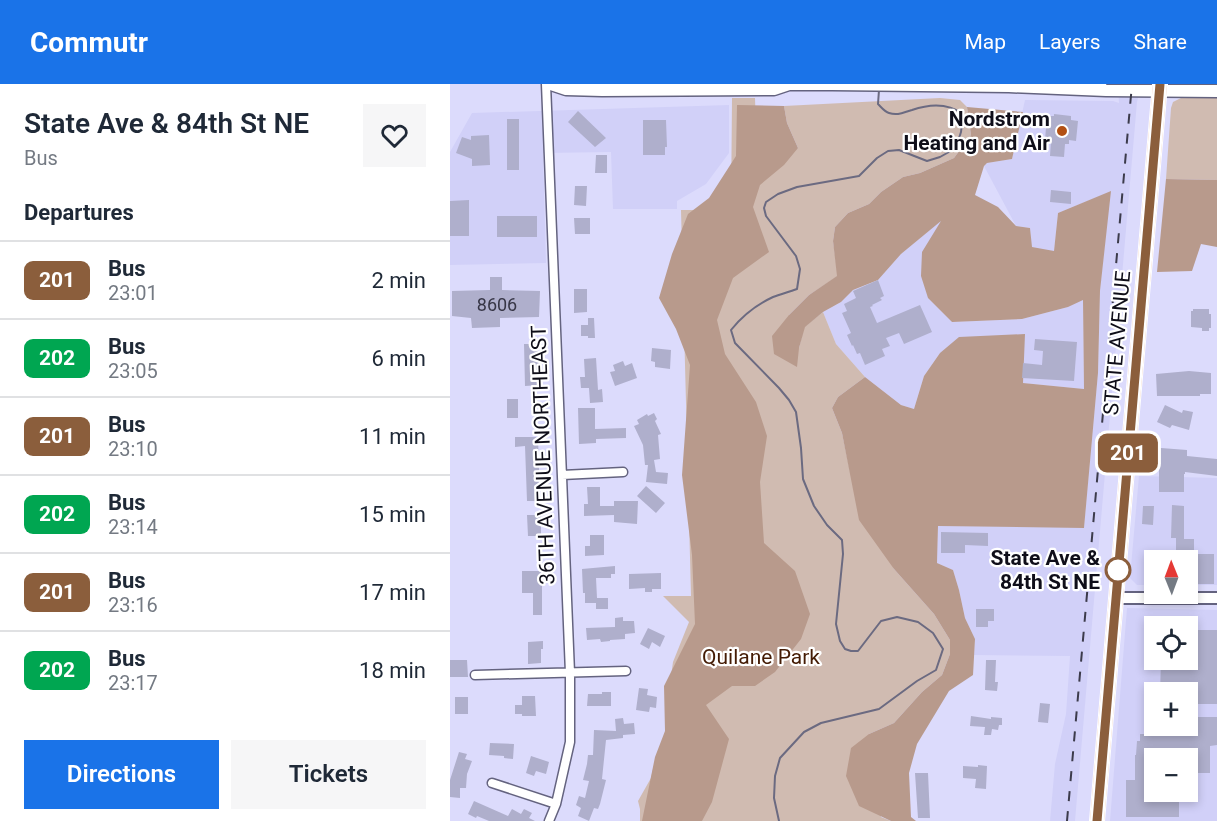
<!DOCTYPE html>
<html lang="en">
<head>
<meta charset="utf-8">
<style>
  :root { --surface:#fff; --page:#f6f6f7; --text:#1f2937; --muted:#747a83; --line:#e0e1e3; --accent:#1a73e8 }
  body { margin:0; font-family:Roboto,sans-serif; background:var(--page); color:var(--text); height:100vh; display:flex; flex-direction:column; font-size:22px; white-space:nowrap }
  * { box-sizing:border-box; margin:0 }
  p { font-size:20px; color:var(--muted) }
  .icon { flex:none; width:33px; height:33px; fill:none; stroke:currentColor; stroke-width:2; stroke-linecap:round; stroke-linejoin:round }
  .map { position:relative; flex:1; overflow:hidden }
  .drawer { display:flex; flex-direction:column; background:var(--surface); width:450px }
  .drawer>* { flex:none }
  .badge { padding:0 12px; border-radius:9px; font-size:21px; line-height:39px }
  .needle { width:39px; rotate:359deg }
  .fabs { position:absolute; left:694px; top:466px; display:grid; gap:12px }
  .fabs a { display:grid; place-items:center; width:54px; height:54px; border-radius:0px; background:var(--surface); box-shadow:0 3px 9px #0003; font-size:30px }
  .map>.badge { position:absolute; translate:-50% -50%; box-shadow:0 0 0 3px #fff }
  h2 { padding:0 24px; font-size:22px; line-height:54px }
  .round { display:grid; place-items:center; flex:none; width:63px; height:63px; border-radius:0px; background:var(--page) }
  .summary { display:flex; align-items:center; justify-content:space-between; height:102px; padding:0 24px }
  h1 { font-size:28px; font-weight:600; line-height:45px }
  .action { display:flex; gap:12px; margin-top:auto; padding:12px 24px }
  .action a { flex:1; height:69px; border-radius:0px; background:var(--accent); color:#fff; font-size:24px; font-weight:600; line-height:69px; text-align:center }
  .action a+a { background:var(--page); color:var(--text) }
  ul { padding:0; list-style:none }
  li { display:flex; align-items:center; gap:18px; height:78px; padding:0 24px; border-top:2px solid var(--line) }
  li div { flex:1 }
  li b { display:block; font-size:22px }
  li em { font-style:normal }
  li .badge { min-width:66px; font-weight:700; text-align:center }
  header { display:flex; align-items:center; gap:36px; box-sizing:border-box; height:84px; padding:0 30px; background:var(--accent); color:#fff }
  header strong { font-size:28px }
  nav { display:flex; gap:33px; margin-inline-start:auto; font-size:21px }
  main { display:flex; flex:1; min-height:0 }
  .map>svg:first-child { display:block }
</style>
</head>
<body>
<header>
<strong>Commutr</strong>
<nav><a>Map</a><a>Layers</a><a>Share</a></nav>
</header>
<main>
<section class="drawer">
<div class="summary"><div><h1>State Ave &amp; 84th St NE</h1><p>Bus</p></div><a class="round"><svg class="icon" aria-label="heart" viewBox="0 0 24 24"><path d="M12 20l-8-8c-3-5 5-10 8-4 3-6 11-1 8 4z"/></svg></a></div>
<h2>Departures</h2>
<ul>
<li><span class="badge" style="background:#8b5e3c;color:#fff">201</span><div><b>Bus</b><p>23:01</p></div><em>2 min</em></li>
<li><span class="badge" style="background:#00a651;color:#fff">202</span><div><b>Bus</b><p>23:05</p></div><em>6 min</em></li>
<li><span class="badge" style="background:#8b5e3c;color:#fff">201</span><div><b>Bus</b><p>23:10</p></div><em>11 min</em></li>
<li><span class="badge" style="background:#00a651;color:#fff">202</span><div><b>Bus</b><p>23:14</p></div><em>15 min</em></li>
<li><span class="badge" style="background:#8b5e3c;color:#fff">201</span><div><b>Bus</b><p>23:16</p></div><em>17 min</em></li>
<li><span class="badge" style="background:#00a651;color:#fff">202</span><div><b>Bus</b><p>23:17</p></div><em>18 min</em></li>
</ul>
<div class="action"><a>Directions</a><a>Tickets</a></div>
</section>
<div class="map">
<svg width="767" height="737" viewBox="0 0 767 737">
  <rect width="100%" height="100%" fill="#dcdbfc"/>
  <path fill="#d1d0f8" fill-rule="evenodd" d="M 668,0 L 691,0 L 687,18 L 625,737 L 600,737 L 605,680 L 616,630 L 620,572 L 524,571 L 525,555 L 515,534 L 509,506 L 503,486 L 487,479 L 488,442 L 634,443 L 648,289 L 650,207 L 660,108 L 608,129 L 604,168 L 581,163 L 580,144 L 566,142 L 534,82 L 537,79 L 562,75 L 575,16 L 663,17 L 669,19 Z
    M 279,21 L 279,69 L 256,100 L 227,117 L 227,125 L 163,125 L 161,68 L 93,69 L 96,179 L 0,181 L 0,68 L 22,29 Z
    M 493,135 L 478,214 L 502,238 L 572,235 L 618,223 L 633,215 L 634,305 L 573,299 L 490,269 L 474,292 L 464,325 L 451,321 L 415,293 L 386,260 L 373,228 L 391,218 L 403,206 L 428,196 L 451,170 Z
    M 689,392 L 767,394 L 767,501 L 738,501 L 738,477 L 705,477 L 705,501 L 687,501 L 680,494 Z
    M 677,524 L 767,526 L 767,737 L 660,737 ZM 705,543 L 738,543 L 738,576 L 705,576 ZM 705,609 L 738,609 L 738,642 L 705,642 ZM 705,675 L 738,675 L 738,708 L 705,708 Z"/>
  <path fill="#d0bbb1" d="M 282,14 L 305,14 L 307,76 L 348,64 L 337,39 L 334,22 L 490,14 L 510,16 L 517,23 L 521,51 L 504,74 L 470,89 L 453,93 L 431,108 L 419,120 L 398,129 L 385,143 L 383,157 L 388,192 L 359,211 L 339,231 L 349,264 L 354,243 L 373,228 L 386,260 L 415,293 L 388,313 L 382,324 L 392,349 L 400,387 L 444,485 L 484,530 L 500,556 L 500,570 L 492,591 L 472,608 L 444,639 L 419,650 L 431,733 L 441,737 L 190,737 L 190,725 L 188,717 L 201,694 L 203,685 L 213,689 L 219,606 L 223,578 L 239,538 L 213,512 L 241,512 L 231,126 L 281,126 Z
    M 731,14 L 767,14 L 767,96 L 716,95 L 721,24 L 723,18 Z"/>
  <path fill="#b89a8c" d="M 287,21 L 334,22 L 337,39 L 348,64 L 334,81 L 310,101 L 303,123 L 319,168 L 283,194 L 267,236 L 275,270 L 306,318 L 317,352 L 310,398 L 314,459 L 345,487 L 360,530 L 351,555 L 325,588 L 305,602 L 282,602 L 256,621 L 279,655 L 262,718 L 252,737 L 192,737 L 205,673 L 215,647 L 214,602 L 245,540 L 242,471 L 232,391 L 240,281 L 226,245 L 209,214 L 222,170 L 238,130 L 259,114 L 286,72 Z
    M 517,23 L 573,28 L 562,75 L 537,79 L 534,82 L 525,111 L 548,123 L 566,142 L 580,144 L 582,163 L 604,167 L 608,129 L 661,107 L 650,207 L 648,289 L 634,444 L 488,442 L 487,479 L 503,486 L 509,506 L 515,534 L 525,555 L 523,591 L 499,607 L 467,660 L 459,689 L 461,733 L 466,737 L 441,737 L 409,722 L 396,692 L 401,664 L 419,650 L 444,639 L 472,608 L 492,591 L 500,570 L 500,556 L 484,530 L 444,485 L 409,436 L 392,349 L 382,324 L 388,313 L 415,293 L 451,321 L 464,325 L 474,292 L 490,269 L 509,253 L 575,250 L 573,299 L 634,305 L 633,216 L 618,223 L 572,235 L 502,238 L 478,214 L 471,192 L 472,168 L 491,137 L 451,170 L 428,196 L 403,206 L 391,218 L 373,228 L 355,243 L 349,264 L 347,283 L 324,270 L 322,252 L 339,231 L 359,211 L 387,192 L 383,157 L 385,143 L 398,129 L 419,120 L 431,108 L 453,93 L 470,89 L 504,74 L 521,51 Z
    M 716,95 L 767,96 L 767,163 L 751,160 L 742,187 L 707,188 Z"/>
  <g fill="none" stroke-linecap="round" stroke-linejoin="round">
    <path stroke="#6b6a81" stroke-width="2" d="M 329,737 L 324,714 L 325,692 L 330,674 L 354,648 L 371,639 L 429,625 L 467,597 L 486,586 L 493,565 L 483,549 L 468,538 L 447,533 L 431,537 L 408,567 L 401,567 L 395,565 L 390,557 L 386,540 L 393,470 L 392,456 L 377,441 L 364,422 L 353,395 L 351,364 L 346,328 L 339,316 L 329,304 L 285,259 L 281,246 C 293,231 306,221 323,213 C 331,210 339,208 347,205 L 350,185 L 346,172 L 316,132 L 314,124 L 316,118 L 328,110 L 347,103 L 409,92 L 427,74 L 438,67 L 449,66 L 477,77 L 490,73 L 506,64 L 511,48 L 513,30 C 498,19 479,20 462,26 C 454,28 448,32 439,29 C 435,28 432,24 428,20 L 429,6"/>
  </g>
  <path fill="#afafcc" d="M 128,27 L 156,54 L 145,63 L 118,38 Z
    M 604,30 L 621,32 L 621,36 L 628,37 L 626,57 L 619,56 L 619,60 L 615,60 L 614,73 L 600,72 L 601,57 L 595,56 L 597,32 L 604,32 Z
    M 57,35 L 69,35 L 69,86 L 57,86 Z
    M 193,36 L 216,36 L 217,63 L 215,63 L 215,71 L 193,71 Z
    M 39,51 L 40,81 L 22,82 L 22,75 L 6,69 L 12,53 L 21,56 L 21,52 Z
    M 146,71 L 157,71 L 157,89 L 145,89 Z
    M 125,102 L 137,102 L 136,122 L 124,121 Z
    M 601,106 L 621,108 L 621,120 L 600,118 Z
    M 19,116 L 19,152 L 0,152 L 0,117 Z
    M 47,132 L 87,132 L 87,153 L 47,153 Z
    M 124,134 L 140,134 L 140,150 L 125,150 Z
    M 40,193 L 52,193 L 52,206 L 90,207 L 89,233 L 50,234 L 50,243 L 22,244 L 21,234 L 2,232 L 2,207 L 40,206 Z
    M 428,196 L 434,212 L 430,214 L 432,216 L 422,221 L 423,222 L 420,223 L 427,239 L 470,221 L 482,248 L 454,260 L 449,249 L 436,254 L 440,262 L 432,265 L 435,272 L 415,281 L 410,269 L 407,270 L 403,261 L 402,262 L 397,251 L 401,249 L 392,229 L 397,227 L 394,220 L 406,214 L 403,207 Z
    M 124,205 L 137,205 L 137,228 L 124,229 Z
    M 743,225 L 759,225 L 759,230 L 761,230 L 761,244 L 759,244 L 759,247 L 752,247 L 752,244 L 741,243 L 741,227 L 743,227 Z
    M 138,234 L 144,234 L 145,254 L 138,254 L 138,252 L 131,252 L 131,241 L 138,241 Z
    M 585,255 L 627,258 L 624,297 L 572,294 L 573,279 L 592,281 L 593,267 L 584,266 Z
    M 87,257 L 90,301 L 75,302 L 74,260 L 80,260 L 80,258 Z
    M 202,264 L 221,266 L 220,285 L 205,283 L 205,278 L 201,277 Z
    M 146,274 L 148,306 L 152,305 L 153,318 L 140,319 L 139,304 L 131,304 L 130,293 L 135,293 L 134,275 Z
    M 173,277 L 175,282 L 182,279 L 187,294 L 165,302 L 160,288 L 165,287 L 163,281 Z
    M 739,287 L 761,289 L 761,310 L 750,310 L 750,312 L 707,312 L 706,290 Z
    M 57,315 L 68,315 L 68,334 L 57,334 Z
    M 715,321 L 732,329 L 733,326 L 743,328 L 739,346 L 722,341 L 720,344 L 707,338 Z
    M 128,324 L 145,324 L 145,345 L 176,344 L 176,354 L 146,355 L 146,359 L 129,360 Z
    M 204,329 L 207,335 L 205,337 L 211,350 L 208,351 L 210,375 L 204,376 L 206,388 L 218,389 L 217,400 L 196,398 L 198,381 L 195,381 L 193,361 L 184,342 L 189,340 L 187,336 L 197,330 L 198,332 Z
    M 65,353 L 88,353 L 90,417 L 77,417 L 75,362 L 65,363 Z
    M 698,363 L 737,366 L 737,372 L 767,375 L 767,392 L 735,388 L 735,390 L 734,390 L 734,408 L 709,408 L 709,386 L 703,386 L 704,374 L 698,373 Z
    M 196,402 L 215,419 L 206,429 L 187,412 Z
    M 137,403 L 150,403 L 150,422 L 164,422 L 164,417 L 188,417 L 187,440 L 164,438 L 164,431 L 134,432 L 134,420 L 138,420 Z
    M 722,421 L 734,422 L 734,455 L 744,455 L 744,470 L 764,470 L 764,500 L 738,500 L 738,477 L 708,477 L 708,470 L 726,469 L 726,454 L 721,454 Z
    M 693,422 L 704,422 L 703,441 L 692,440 Z
    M 77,431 L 91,431 L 91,452 L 78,452 Z
    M 491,448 L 538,449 L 538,462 L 515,461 L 515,469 L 491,469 Z
    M 140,451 L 154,451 L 154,471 L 135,472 L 135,462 L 140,462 Z
    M 165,482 L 165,490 L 161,490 L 161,494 L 146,494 L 147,514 L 158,514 L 158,525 L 146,525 L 146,519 L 135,519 L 135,509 L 133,509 L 132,485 Z
    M 72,487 L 91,487 L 91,499 L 92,499 L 92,531 L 83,531 L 83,509 L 72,509 Z
    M 211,489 L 211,505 L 202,505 L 202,508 L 195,508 L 195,504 L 179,505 L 179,490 Z
    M 526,525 L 544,525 L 544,537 L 538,537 L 538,543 L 526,543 Z
    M 173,533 L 173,537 L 184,537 L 185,549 L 175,550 L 175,555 L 160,556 L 160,557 L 151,558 L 150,555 L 137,556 L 136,544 L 165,543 L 165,534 Z
    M 198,544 L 215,552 L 210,563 L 202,558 L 199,565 L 190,560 Z
    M 738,546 L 767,546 L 767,620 L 738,620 L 738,609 L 710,609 L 711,576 L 738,576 Z
    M 93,557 L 93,565 L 91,565 L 91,579 L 78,580 L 78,558 Z
    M 0,576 L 17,576 L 18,593 L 0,593 Z
    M 536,576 L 546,576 L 545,598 L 548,598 L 547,607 L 535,606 Z
    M 189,604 L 198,605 L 197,611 L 207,613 L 206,624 L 200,623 L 199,628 L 186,626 Z
    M 152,608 L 161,608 L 161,622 L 137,622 L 138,610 L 152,610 Z
    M 72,612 L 85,612 L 86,632 L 72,632 L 72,630 L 65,630 L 65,621 L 72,621 Z
    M 5,613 L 18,613 L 18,630 L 5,630 Z
    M 590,619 L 600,620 L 598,639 L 588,638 Z
    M 521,632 L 541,635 L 541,633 L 552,634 L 552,641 L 549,641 L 548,646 L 542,645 L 541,651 L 534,651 L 535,643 L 520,642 Z
    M 738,633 L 767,633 L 767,661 L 760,662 L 760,689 L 738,689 L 738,675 L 705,675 L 705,708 L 729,708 L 729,733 L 676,733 L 676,696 L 685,696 L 685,671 L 686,671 L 687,657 L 690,657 L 690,650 L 720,650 L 721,642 L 738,642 Z
    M 173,634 L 174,640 L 184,639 L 185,650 L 173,651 L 173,654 L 156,656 L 152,695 L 156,696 L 150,720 L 148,725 L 144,724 L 139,737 L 128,732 L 131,724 L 126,721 L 129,712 L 135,714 L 139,697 L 133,696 L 137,680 L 138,671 L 143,671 L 144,646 L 166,647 L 165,635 Z
    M 40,659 L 64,660 L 63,675 L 54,674 L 54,672 L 39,671 Z
    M 9,668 L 17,670 L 15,675 L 22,677 L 17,690 L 16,704 L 10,704 L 10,714 L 0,713 L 0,696 Z
    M 81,672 L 99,678 L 96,690 L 86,687 L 84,692 L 76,689 Z
    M 528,681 L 537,682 L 536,705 L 525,704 L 526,695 L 513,694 L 513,682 L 528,683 Z
    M 465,689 L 478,689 L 480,734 L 468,734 Z
    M 24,717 L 58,732 L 62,725 L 71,730 L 74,725 L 82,729 L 79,734 L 85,737 L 39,737 L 27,732 L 26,734 L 18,730 Z"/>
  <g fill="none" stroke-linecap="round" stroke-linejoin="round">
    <defs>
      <path id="minor" d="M 96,0 L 120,589 L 120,658 L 106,720 L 99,737
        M 112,391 L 173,388
        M 25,591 L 176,587
        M 42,699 L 106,720"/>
      <path id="tertiary" d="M 666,514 L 767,514"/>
      <path id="secondary" d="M 101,0 L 116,5 L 152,6 L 324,5 L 339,0 L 382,0 L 559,2 L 656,6 L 767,7"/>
      <path id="primary" d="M 647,737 L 710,0"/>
    </defs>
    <use href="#minor" stroke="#64637f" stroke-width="11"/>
    <use href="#tertiary" stroke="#64637f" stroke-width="14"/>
    <use href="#secondary" stroke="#64637f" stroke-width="15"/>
    <use href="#primary" stroke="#fff" stroke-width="16"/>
    <use href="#minor" stroke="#fff" stroke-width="8"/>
    <use href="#tertiary" stroke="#fff" stroke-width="10"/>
    <use href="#secondary" stroke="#fff" stroke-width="12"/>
    <use href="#primary" stroke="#efc2ad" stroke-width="14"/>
    <path stroke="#3c3b4b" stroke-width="2" stroke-dasharray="10 10" stroke-linecap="butt" d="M 617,737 L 682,0"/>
  </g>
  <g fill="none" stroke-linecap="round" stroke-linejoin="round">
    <defs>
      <path id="line" d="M 647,737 L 710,0"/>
    </defs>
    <use href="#line" stroke="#fff" stroke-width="14"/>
    <use href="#line" stroke="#8b5e3c" stroke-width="9"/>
  </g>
  <circle fill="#b25013" stroke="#fff" stroke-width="2" cx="612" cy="47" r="6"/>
  <circle fill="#fff" stroke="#8b5e3c" stroke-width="3" cx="668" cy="486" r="12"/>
  <g text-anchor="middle" stroke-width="4.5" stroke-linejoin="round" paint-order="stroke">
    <g font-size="18" fill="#373646">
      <text x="47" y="227">8606</text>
    </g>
    <g font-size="21" font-weight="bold" fill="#0f0e19" stroke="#fff" text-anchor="end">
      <text x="600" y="42">Nordstrom<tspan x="600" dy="24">Heating and Air</tspan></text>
    </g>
    <g font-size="21" fill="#0f0e19" stroke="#fff">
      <text transform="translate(667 259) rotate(-85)" y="7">STATE AVENUE</text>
      <text transform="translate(93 371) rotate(-92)" y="7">36TH AVENUE NORTHEAST</text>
    </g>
    <g font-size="21" font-weight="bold" fill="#0f0e19" stroke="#fff" text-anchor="end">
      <text x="650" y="481">State Ave &amp;<tspan x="650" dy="24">84th St NE</tspan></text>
    </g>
    <g font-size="21" fill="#441b04" stroke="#fff">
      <text x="311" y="580">Quilane Park</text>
    </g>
  </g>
</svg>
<div class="fabs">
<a><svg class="needle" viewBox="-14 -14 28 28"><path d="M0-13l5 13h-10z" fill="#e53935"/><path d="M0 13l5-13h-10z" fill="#747a83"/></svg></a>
<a><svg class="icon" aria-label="locate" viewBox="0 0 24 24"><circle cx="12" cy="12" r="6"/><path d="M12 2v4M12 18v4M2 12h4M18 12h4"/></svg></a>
<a>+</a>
<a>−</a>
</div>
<b class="badge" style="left:678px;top:369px;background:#8b5e3c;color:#fff">201</b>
</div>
</main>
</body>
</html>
